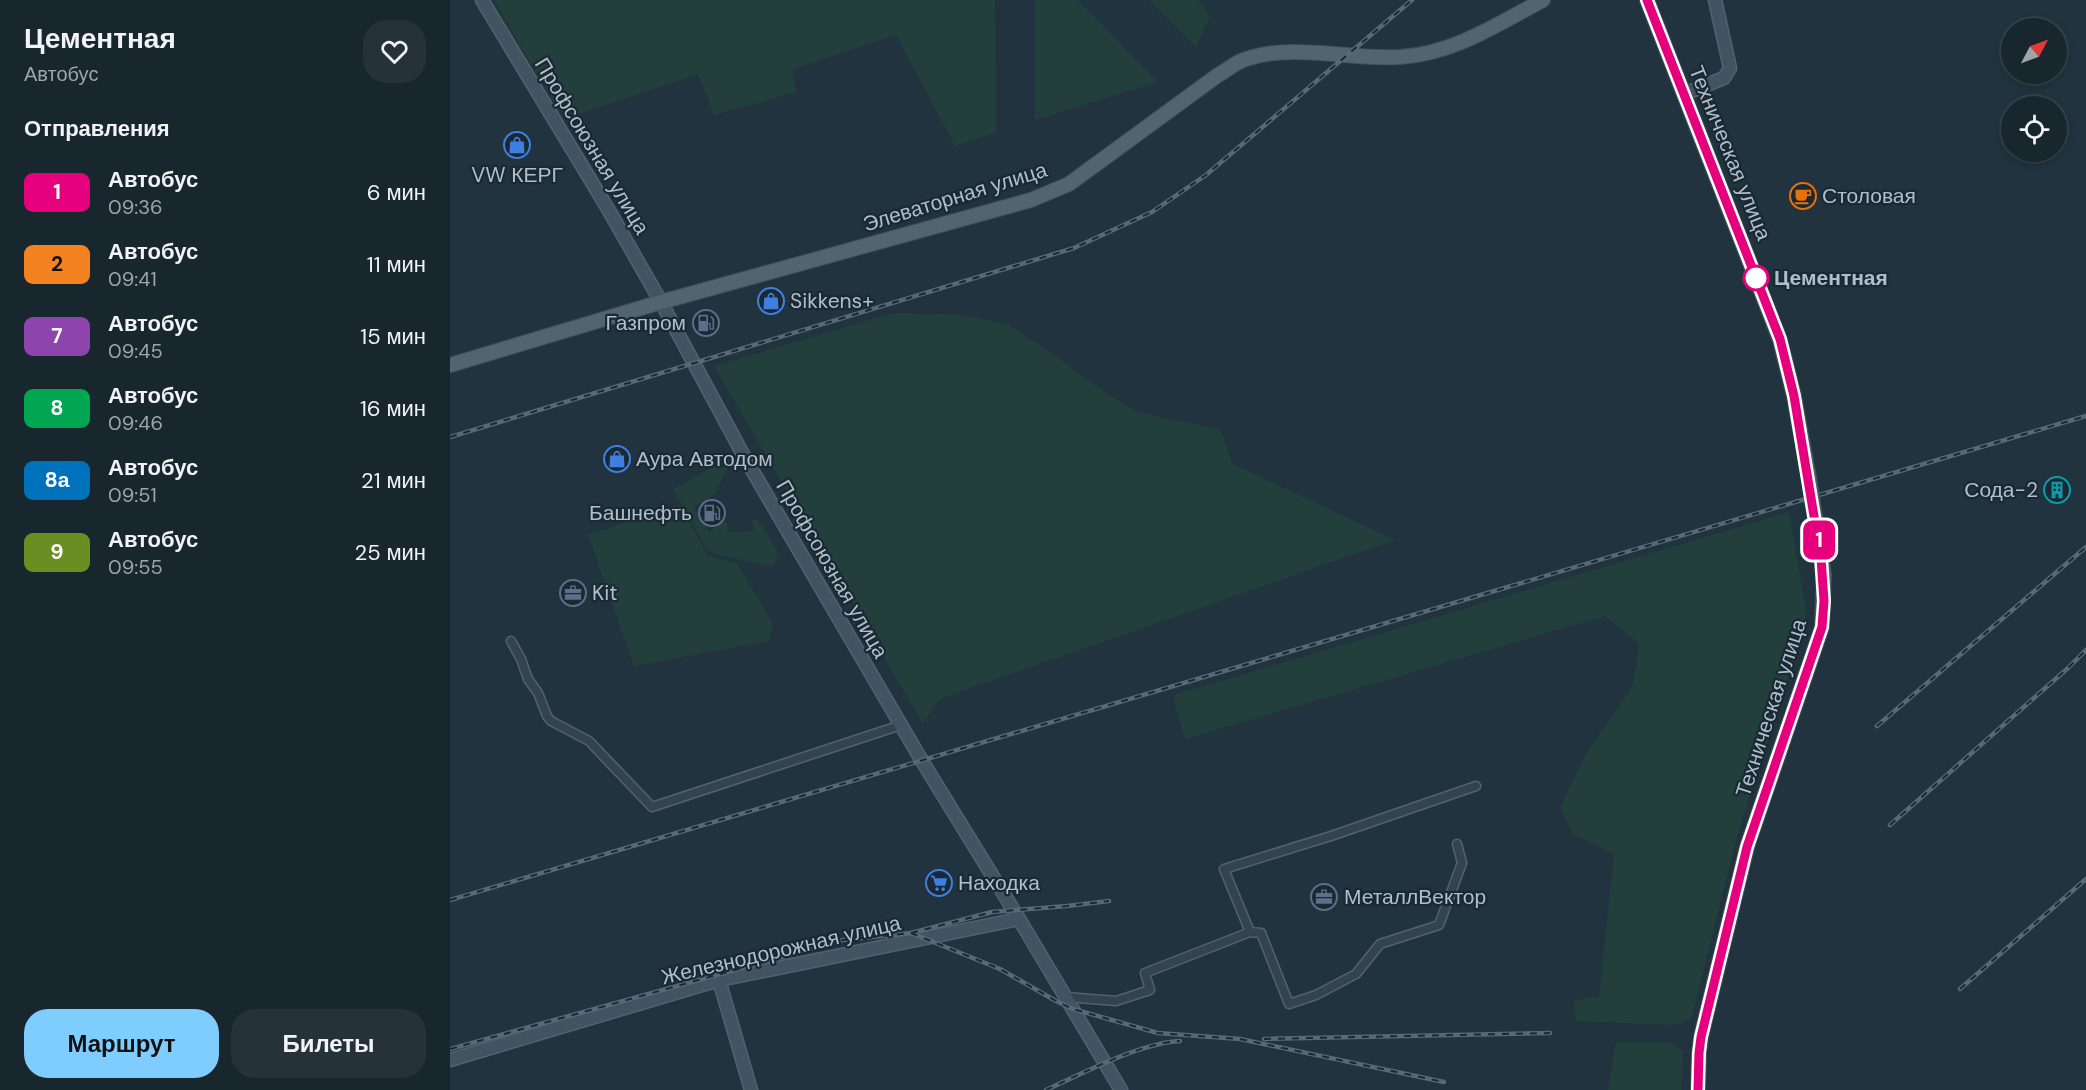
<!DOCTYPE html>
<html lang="ru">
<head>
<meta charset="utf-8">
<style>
  :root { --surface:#18262e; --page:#25323a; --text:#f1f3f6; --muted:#9fa5aa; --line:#36434a; --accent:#7fccff }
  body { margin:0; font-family:"DM Sans",sans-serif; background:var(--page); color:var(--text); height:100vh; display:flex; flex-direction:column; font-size:22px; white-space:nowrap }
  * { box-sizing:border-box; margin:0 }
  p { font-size:20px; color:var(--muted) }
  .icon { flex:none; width:33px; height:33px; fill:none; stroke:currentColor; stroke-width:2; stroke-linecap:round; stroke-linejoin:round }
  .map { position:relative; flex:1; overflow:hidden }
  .sheet { display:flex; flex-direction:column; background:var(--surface); width:450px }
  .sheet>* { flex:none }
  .badge { padding:0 12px; border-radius:9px; font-size:21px; line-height:39px }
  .needle { width:39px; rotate:49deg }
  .tools { position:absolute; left:1551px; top:18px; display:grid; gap:12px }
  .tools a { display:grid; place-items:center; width:66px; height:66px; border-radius:50%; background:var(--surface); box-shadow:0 3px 9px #0003,0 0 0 2px var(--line); font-size:30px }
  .map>.badge { position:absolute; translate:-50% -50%; box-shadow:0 0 0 3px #fff }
  h2 { padding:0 24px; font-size:22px; line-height:54px }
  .round { display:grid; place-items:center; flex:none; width:63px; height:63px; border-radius:24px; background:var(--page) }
  .summary { display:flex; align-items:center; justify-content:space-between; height:102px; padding:0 24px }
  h1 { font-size:28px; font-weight:600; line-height:45px }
  .primary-button { display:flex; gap:12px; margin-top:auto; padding:12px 24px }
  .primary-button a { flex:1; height:69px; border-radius:24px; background:var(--accent); color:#111; font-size:24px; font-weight:600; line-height:69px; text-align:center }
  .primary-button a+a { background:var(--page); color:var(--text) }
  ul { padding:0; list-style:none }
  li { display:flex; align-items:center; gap:18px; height:72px; padding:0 24px }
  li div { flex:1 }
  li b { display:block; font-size:22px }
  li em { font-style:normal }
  li .badge { min-width:66px; font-weight:700; text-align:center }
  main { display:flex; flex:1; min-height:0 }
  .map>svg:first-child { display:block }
</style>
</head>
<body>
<main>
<section class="sheet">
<div class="summary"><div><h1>Цементная</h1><p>Автобус</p></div><a class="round"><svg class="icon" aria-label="heart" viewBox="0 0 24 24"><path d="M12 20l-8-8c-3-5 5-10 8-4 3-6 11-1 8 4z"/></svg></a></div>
<h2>Отправления</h2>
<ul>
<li><span class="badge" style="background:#e6007e;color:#fff">1</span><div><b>Автобус</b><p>09:36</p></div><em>6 мин</em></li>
<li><span class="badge" style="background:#f58220;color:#111">2</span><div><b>Автобус</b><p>09:41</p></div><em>11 мин</em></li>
<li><span class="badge" style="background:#8e44ad;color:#fff">7</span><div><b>Автобус</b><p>09:45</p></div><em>15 мин</em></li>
<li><span class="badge" style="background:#00a651;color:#fff">8</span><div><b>Автобус</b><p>09:46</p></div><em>16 мин</em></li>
<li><span class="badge" style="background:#0072bc;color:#fff">8а</span><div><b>Автобус</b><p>09:51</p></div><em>21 мин</em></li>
<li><span class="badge" style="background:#6b8e23;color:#fff">9</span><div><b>Автобус</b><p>09:55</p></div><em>25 мин</em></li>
</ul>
<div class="primary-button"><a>Маршрут</a><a>Билеты</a></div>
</section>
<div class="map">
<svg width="1636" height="1090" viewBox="0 0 1636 1090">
  <rect width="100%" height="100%" fill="#20333e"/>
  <path fill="#223f3c" d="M 44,0 L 545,0 L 546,132 L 505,146 L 446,35 L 349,67 L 342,72 L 347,92 L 264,115 L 248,74 L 113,119 Z
    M 585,0 L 628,0 L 708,82 L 585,120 Z
    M 699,0 L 748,0 L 760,17 L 746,47 Z
    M 444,313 L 501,314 L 555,323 L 596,349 L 644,385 L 687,412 L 770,429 L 783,464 L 945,540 L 489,699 L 473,724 L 264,366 Z
    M 280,458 L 281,461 L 264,495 L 244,507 L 259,532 L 274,522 L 277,522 L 277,532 L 304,531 L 302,520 L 308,520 L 328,552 L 323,567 L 258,552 L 223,489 Z
    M 230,504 L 258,556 L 287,563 L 323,624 L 319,641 L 184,666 L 138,535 Z
    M 1339,512 L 1356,610 L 1352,635 L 1287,836 L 1242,1017 L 1230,1024 L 1219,1025 L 1126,1021 L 1124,1000 L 1149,997 L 1164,855 L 1122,833 L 1110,807 L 1137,752 L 1183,686 L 1189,644 L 1155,616 L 735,739 L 725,706 L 724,695 Z
    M 1166,1042 L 1220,1042 L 1233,1051 L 1231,1090 L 1158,1090 Z"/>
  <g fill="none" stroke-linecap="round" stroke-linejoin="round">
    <defs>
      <path id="street" d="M 61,641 L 71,659 L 78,679 L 88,693 L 97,716 L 101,721 L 139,741 L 202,807 L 451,725
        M 800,932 L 811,933 L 839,1004 L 866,995 L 906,974 L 930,944 L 989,925 L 1012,863 L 1007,844
        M 616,997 L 666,1001 L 700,990 L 695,973 L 800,932 L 774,869 L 881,836 L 1026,786"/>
      <path id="secondary" d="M 32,0 L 158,209 L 211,302 L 295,458 L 472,761 L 569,919 L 671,1090
        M 1234,94 L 1274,78 L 1280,68 L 1265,0
        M 269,980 L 301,1090
        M 0,1060 L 269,980 L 569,919"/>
      <path id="primary" d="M 1197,0 L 1330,340 L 1344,396 L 1359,478
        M 0,365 L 211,302 L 581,200 L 619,184 L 768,75 C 777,70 786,62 796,59 C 842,43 901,60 950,57 C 1003,54 1048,24 1093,0
        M 1248,1090 L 1249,1053 L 1251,1037 L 1297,847 L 1372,627 L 1374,575 L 1366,523"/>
    </defs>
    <use href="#street" stroke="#53626c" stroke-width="11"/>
    <use href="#secondary" stroke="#53626c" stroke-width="15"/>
    <use href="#primary" stroke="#41505a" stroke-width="16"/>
    <use href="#street" stroke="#34444e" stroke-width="8"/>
    <use href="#secondary" stroke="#425461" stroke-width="12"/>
    <use href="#primary" stroke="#52646e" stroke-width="14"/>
    <defs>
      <path id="rail" d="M 0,437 L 624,248 L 702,212 L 756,175 L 962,0
        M 1427,726 L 1636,547
        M 1440,825 L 1618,668 L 1636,650
        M 0,900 L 1636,416
        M 461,933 L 542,912 L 617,906 L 659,901
        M 1510,989 L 1636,879
        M 814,1039 L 1100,1033
        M 0,1049 L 393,940 L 461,933 L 550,969 L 606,1001 L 623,1009 L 708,1033 L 790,1039 L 994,1082
        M 596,1090 C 633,1073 690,1043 730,1041"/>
    </defs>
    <use href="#rail" stroke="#566a76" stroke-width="4.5"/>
    <use href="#rail" stroke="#1a2933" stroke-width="2" stroke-dasharray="7" stroke-linecap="butt"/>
    <defs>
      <path id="primary-bridge" d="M 1359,478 L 1366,523"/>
    </defs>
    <use href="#primary-bridge" stroke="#41505a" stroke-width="16" stroke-linecap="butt"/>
    <use href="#primary-bridge" stroke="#52646e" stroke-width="14"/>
  </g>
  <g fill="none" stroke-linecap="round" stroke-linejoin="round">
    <defs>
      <path id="line" d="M 1197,0 L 1330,339 L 1344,396 L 1371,558 L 1374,601 L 1372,627 L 1297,847 L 1251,1037 L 1249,1053 L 1248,1090"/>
    </defs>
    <use href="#line" stroke="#fff" stroke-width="14"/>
    <use href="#line" stroke="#e6007e" stroke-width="9"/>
  </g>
  <defs>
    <symbol id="shop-ring" viewBox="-11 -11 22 22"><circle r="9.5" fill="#1a2933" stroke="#3f7fe0" stroke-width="1.5"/><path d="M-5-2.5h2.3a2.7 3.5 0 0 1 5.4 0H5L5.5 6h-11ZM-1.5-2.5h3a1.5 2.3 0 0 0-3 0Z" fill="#3f7fe0"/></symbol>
    <symbol id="cafe-ring" viewBox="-11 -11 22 22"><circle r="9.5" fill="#1a2933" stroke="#e8710a" stroke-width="1.5"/><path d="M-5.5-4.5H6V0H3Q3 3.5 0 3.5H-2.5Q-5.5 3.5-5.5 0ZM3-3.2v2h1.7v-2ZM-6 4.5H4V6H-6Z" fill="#e8710a"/></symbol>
    <symbol id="fuel-ring" viewBox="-11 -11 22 22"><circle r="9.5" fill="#1a2933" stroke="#5c6f8a" stroke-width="1.5"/><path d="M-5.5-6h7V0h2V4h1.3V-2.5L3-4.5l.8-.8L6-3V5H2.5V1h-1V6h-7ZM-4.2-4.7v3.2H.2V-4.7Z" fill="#5c6f8a"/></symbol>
    <symbol id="building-ring" viewBox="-11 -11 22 22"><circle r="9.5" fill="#1a2933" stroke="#0f9aa8" stroke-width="1.5"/><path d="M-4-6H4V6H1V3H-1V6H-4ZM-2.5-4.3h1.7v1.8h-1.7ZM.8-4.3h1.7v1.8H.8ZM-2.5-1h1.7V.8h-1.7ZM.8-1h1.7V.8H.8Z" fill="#0f9aa8"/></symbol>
    <symbol id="office-ring" viewBox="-11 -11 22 22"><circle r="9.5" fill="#1a2933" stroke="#5c6f8a" stroke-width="1.5"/><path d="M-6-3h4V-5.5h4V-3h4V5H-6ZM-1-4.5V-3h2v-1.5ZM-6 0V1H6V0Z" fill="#5c6f8a"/></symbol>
    <symbol id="supermarket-ring" viewBox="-11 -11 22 22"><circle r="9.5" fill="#1a2933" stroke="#3f7fe0" stroke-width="1.5"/><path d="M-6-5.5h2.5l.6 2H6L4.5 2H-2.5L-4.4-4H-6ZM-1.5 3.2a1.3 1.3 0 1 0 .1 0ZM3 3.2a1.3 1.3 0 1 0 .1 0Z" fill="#3f7fe0"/></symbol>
  </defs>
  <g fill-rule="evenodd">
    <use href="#shop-ring" x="52" y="130" width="30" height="30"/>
    <use href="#cafe-ring" x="1338" y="181" width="30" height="30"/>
    <use href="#shop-ring" x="306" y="286" width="30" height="30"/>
    <use href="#fuel-ring" x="241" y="308" width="30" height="30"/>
    <use href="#shop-ring" x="152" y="444" width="30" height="30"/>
    <use href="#building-ring" x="1592" y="475" width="30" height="30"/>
    <use href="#fuel-ring" x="247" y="498" width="30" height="30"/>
    <use href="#office-ring" x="108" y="578" width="30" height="30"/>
    <use href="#supermarket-ring" x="474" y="868" width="30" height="30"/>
    <use href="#office-ring" x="859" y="882" width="30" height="30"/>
  </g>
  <circle fill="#fff" stroke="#e6007e" stroke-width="3" cx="1306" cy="278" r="12"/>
  <g text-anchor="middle" stroke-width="4.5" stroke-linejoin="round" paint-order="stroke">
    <g font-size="21" fill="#b0bfca" stroke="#1a2933">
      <text transform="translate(142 146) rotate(59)" y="7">Профсоюзная улица</text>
      <text transform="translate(1280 153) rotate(68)" y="7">Техническая улица</text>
      <text transform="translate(505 197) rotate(-17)" y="7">Элеваторная улица</text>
      <text transform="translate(382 569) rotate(60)" y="7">Профсоюзная улица</text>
      <text transform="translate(1321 708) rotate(-72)" y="7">Техническая улица</text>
      <text transform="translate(331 950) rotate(-13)" y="7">Железнодорожная улица</text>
    </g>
    <g font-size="21" fill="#b0bfca" stroke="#1a2933" text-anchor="start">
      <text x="67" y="182" text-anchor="middle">VW КЕРГ</text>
      <text x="1372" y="203">Столовая</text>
      <text x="340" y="308">Sikkens+</text>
      <text x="236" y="330" text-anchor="end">Газпром</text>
      <text x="186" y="466">Аура Автодом</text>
      <text x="1588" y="497" text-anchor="end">Сода-2</text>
      <text x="242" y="520" text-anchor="end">Башнефть</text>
      <text x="142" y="600">Kit</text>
      <text x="508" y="890">Находка</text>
      <text x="894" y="904">МеталлВектор</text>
    </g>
    <g font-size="21" font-weight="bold" fill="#b0bfca" stroke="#1a2933" text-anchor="start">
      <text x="1324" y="285">Цементная</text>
    </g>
  </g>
</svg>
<div class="tools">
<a><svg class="needle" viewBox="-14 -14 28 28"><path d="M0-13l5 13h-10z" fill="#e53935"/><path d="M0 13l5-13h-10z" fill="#9fa5aa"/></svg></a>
<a><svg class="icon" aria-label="locate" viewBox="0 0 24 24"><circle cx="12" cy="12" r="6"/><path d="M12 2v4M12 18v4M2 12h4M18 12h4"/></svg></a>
</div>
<b class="badge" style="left:1369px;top:540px;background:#e6007e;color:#fff">1</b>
</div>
</main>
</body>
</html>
